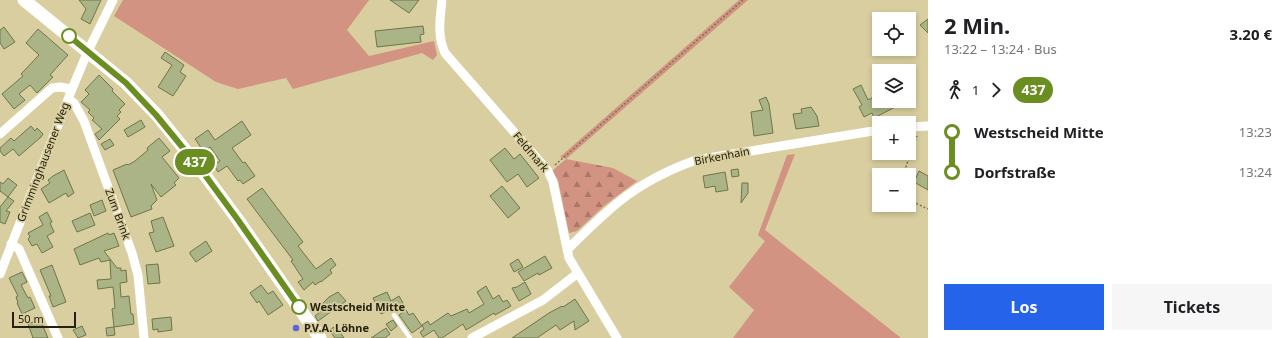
<!DOCTYPE html>
<html lang="de">
<head>
<meta charset="utf-8">
<style>
  :root { --surface:#fff; --page:#f6f6f6; --text:#202124; --muted:#757577; --accent:#2563eb }
  body { margin:0; font-family:"Noto Sans",sans-serif; background:var(--page); color:var(--text); height:100vh; display:flex; flex-direction:column; font-size:15px; white-space:nowrap }
  * { box-sizing:border-box; margin:0 }
  p { font-size:13px; color:var(--muted) }
  .icon { flex:none; width:22px; height:22px; fill:none; stroke:currentColor; stroke-width:2; stroke-linecap:round; stroke-linejoin:round }
  .map { position:relative; flex:1; overflow:hidden }
  .details { display:flex; flex-direction:column; background:var(--surface); width:360px }
  .details>* { flex:none }
  .badge { padding:0 8px; border-radius:13px; font-size:14px; line-height:26px }
  .buttons { position:absolute; left:872px; top:12px; display:grid; gap:8px }
  .buttons a { display:grid; place-items:center; width:44px; height:44px; border-radius:0px; background:var(--surface); box-shadow:0 2px 6px #0003; font-size:20px }
  .scale { position:absolute; left:12px; bottom:10px; width:64px; box-sizing:border-box; padding-left:4px; border:2px solid #25210e; border-top:0; font-size:11px; line-height:14px; white-space:nowrap; color:#25210e; -webkit-text-stroke:3px #d9ce9f; paint-order:stroke }
  .map>.badge { position:absolute; translate:-50% -50%; box-shadow:0 0 0 2px #fff }
  .legs { display:flex; align-items:center; gap:6px; height:44px; padding:0 16px; font-size:13px }
  .legs p { margin-inline-start:auto }
  .summary { display:flex; align-items:center; justify-content:space-between; height:68px; padding:0 16px }
  h1 { font-size:22px; font-weight:700; line-height:30px }
  .button { display:flex; gap:8px; margin-top:auto; padding:8px 16px }
  .button a { flex:1; height:46px; border-radius:0px; background:var(--accent); color:#fff; font-size:16px; font-weight:700; line-height:46px; text-align:center }
  .button a+a { background:var(--page); color:var(--text) }
  ul { padding:0 16px; list-style:none }
  li { display:flex; align-items:center; gap:14px; height:40px; font-size:15px }
  li i { display:grid; place-items:center; width:6px; height:100%; margin:0 5px; background:currentColor }
  li i::after { content:''; width:10px; height:10px; margin:-5px; border:3px solid; border-radius:50%; background:var(--surface) }
  li p { margin-inline-start:auto }
  li:first-child i { background:linear-gradient(#0000 50%,currentColor 0) }
  li:last-child i { background:linear-gradient(currentColor 50%,#0000 0) }
  main { display:flex; flex:1; min-height:0 }
  .map>svg:first-child { display:block }
</style>
</head>
<body>
<main>
<div class="map">
<svg width="928" height="338" viewBox="0 0 928 338">
  <defs>
    <pattern id="forest-firs" width="22" height="20" patternUnits="userSpaceOnUse"><rect width="22" height="20" fill="#d29382"/><path d="M5 1l3.5 6h-7zM16 11l3.5 6h-7z" fill="#aa7869"/></pattern>
  </defs>
  <rect width="100%" height="100%" fill="#d9ce9f"/>
  <path fill="#d29382" d="M 123,0 L 369,0 L 347,30 L 369,56 L 434,41 L 437,55 L 433,60 L 422,53 L 293,89 L 286,78 L 238,89 L 216,82 L 114,16 Z
    M 739,0 L 748,0 L 566,159 L 560,157 Z
    M 795,154 L 765,230 L 901,338 L 733,338 L 754,310 L 729,287 L 765,241 L 758,235 L 787,155 Z"/>
  <path fill="url(#forest-firs)" d="M 566,159 L 613,168 L 637,181 L 604,206 L 577,231 L 569,233 L 558,180 L 552,171 Z"/>
  <path fill="#abb486" stroke="#6e764a" d="M 79,0 L 101,0 L 90,24 L 81,19 L 86,9 Z
    M 390,0 L 419,0 L 409,13 Z
    M 928,19 L 928,33 L 920,25 Z
    M 423,26 L 424,34 L 420,35 L 421,42 L 377,47 L 375,31 Z
    M 4,27 L 15,42 L 4,49 L 0,43 L 0,30 Z
    M 38,29 L 68,55 L 50,75 L 53,77 L 37,93 L 30,85 L 19,94 L 25,100 L 14,109 L 2,94 L 23,76 L 21,74 L 39,55 L 26,43 Z
    M 165,52 L 184,65 L 180,72 L 186,76 L 173,96 L 158,87 L 172,65 L 161,58 Z
    M 99,75 L 113,89 L 112,91 L 125,104 L 119,110 L 121,112 L 117,116 L 120,119 L 99,140 L 95,134 L 102,129 L 92,120 L 94,118 L 88,112 L 90,110 L 81,102 L 89,94 L 85,90 Z
    M 861,85 L 868,100 L 879,94 L 879,101 L 894,101 L 897,106 L 874,118 L 872,113 L 864,117 L 859,107 L 862,105 L 853,89 Z
    M 766,97 L 769,104 L 773,133 L 754,136 L 751,112 L 763,110 L 759,100 Z
    M 811,107 L 817,116 L 819,126 L 796,129 L 793,114 L 802,113 L 801,109 Z
    M 141,120 L 145,127 L 128,137 L 124,130 Z
    M 242,121 L 251,135 L 232,148 L 243,163 L 245,162 L 255,176 L 243,184 L 240,180 L 238,181 L 227,166 L 218,172 L 214,165 L 220,161 L 210,147 L 204,152 L 195,139 L 208,130 L 215,140 Z
    M 31,126 L 35,131 L 37,128 L 43,134 L 41,137 L 19,156 L 13,149 L 4,156 L 0,151 L 0,148 L 11,138 L 14,141 Z
    M 159,138 L 170,151 L 162,157 L 179,178 L 174,183 L 176,185 L 161,197 L 151,184 L 157,200 L 151,206 L 152,209 L 131,217 L 113,170 L 127,164 L 128,165 L 135,161 L 148,150 L 147,148 Z
    M 110,139 L 114,145 L 105,150 L 101,144 Z
    M 505,148 L 514,159 L 520,154 L 539,178 L 527,187 L 518,174 L 507,182 L 490,160 Z
    M 738,169 L 739,176 L 732,177 L 731,170 Z
    M 64,170 L 74,193 L 68,197 L 66,193 L 49,203 L 41,189 L 50,183 L 48,180 L 53,176 Z
    M 919,171 L 928,176 L 928,190 L 914,182 Z
    M 725,172 L 728,190 L 716,192 L 715,186 L 705,188 L 703,176 Z
    M 8,178 L 17,185 L 8,197 L 0,191 L 0,182 L 3,184 Z
    M 742,183 L 748,183 L 748,193 L 741,203 Z
    M 502,186 L 520,208 L 508,218 L 490,196 Z
    M 262,188 L 303,242 L 298,246 L 316,269 L 331,258 L 336,265 L 330,270 L 332,273 L 321,282 L 321,281 L 315,285 L 313,282 L 304,290 L 298,282 L 303,279 L 291,261 L 293,260 L 247,199 Z
    M 8,197 L 14,201 L 6,211 L 10,212 L 5,224 L 0,222 L 0,207 Z
    M 102,200 L 106,211 L 94,216 L 90,205 Z
    M 47,212 L 52,222 L 50,223 L 54,232 L 47,236 L 53,247 L 42,253 L 37,244 L 32,246 L 28,239 L 30,237 L 28,233 L 43,225 L 39,217 Z
    M 90,213 L 95,225 L 77,232 L 72,221 Z
    M 163,217 L 174,246 L 156,252 L 149,233 L 154,232 L 151,221 Z
    M 108,233 L 109,235 L 114,233 L 119,246 L 104,251 L 117,268 L 121,268 L 121,271 L 126,270 L 127,282 L 120,283 L 121,297 L 129,296 L 131,314 L 133,314 L 134,324 L 114,327 L 112,309 L 115,308 L 113,287 L 98,289 L 97,280 L 111,279 L 110,260 L 101,262 L 99,258 L 80,265 L 74,249 Z
    M 206,241 L 212,251 L 196,262 L 190,254 L 190,252 Z
    M 545,256 L 552,268 L 539,275 L 538,273 L 524,281 L 518,272 Z
    M 518,259 L 523,267 L 514,272 L 510,264 Z
    M 158,264 L 160,283 L 148,284 L 146,265 Z
    M 52,265 L 66,302 L 53,307 L 49,296 L 51,296 L 40,270 Z
    M 22,272 L 27,282 L 21,285 L 28,298 L 30,297 L 35,308 L 22,314 L 17,303 L 18,303 L 16,297 L 18,296 L 9,278 Z
    M 525,282 L 531,294 L 519,301 L 512,288 L 517,287 Z
    M 261,285 L 268,294 L 273,291 L 283,305 L 268,315 L 259,301 L 257,303 L 250,293 Z
    M 486,286 L 493,299 L 499,295 L 503,302 L 507,300 L 511,306 L 495,315 L 494,313 L 466,330 L 463,324 L 442,338 L 439,338 L 434,330 L 423,337 L 420,332 L 424,329 L 422,325 L 428,321 L 430,325 L 448,313 L 451,316 L 467,309 L 469,313 L 484,304 L 477,292 Z
    M 338,292 L 346,301 L 318,321 L 315,316 L 325,308 L 322,304 L 329,297 Z
    M 387,292 L 391,301 L 399,296 L 403,303 L 381,314 L 373,298 Z
    M 575,299 L 589,321 L 575,330 L 574,321 L 560,330 L 556,325 L 537,338 L 512,338 L 549,313 L 562,306 L 563,307 Z
    M 406,310 L 409,315 L 413,313 L 422,326 L 412,333 L 399,315 Z
    M 171,317 L 172,330 L 158,332 L 158,329 L 153,330 L 152,319 Z
    M 40,319 L 48,338 L 33,338 L 28,324 Z
    M 393,320 L 397,326 L 391,331 L 386,324 Z
    M 82,326 L 86,335 L 78,338 L 73,330 Z
    M 336,326 L 344,338 L 335,338 L 329,330 Z
    M 114,327 L 115,335 L 107,336 L 106,328 Z
    M 386,328 L 390,334 L 385,338 L 371,338 Z"/>
  <g fill="none" stroke-linecap="round" stroke-linejoin="round">
    <path stroke="#7d7655" stroke-width="1.5" stroke-dasharray="2 2" stroke-linecap="butt" d="M 555,165 L 743,0
      M 903,175 L 917,136
      M 909,200 L 928,209"/>
    <path stroke="#fff" stroke-width="4.5" d="M 394,315 L 410,338"/>
    <path stroke="#fff" stroke-width="9" d="M 442,0 C 440,20 437,35 445,53 L 548,171 L 553,182 L 569,258 L 617,338
      M 68,99 L 74,103 L 84,121 L 132,253 L 138,275 L 144,338
      M 909,127 L 928,126
      M 0,134 L 52,88 L 60,87 L 72,89
      M 11,244 L 19,249 L 58,338
      M 568,249 C 581,236 594,223 608,211 C 633,188 665,171 696,160 L 879,130
      M 0,274 L 72,89 L 88,51 L 113,0
      M 472,338 L 543,300 L 578,273"/>
    <path stroke="#fff" stroke-width="13" d="M 24,0 L 126,83 L 157,115 L 202,171 L 238,220 L 320,338"/>
  </g>
  <g fill="none" stroke-linecap="round" stroke-linejoin="round">
    <defs>
      <path id="line-1" d="M 69,36 L 126,83 L 156,115 L 202,171 L 238,220 L 299,307"/>
    </defs>
    <use href="#line-1" stroke="#fff" stroke-width="9"/>
    <use href="#line-1" stroke="#6b8e23" stroke-width="6"/>
  </g>
  <g fill="#fff" stroke="#6b8e23" stroke-width="2">
    <circle cx="69" cy="36" r="7"/>
    <circle cx="299" cy="307" r="7"/>
  </g>
  <circle fill="#5d64dc" stroke="#d9ce9f" stroke-width="1.5" cx="296" cy="328" r="4"/>
  <g text-anchor="middle" stroke-width="3.5" stroke-linejoin="round" paint-order="stroke">
    <g font-size="11" fill="#25210e" stroke="#d9ce9f">
      <text transform="translate(531 152) rotate(50)" y="4">Feldmark</text>
      <text transform="translate(722 156) rotate(-11)" y="4">Birkenhain</text>
      <text transform="translate(43 162) rotate(-69)" y="4">Grimminghausener Weg</text>
      <text transform="translate(118 214) rotate(70)" y="4">Zum Brink</text>
    </g>
    <g font-size="11" font-weight="bold" fill="#25210e" stroke="#d9ce9f" text-anchor="start">
      <text x="310" y="311">Westscheid Mitte</text>
    </g>
    <g font-size="11" font-weight="bold" fill="#25210e" stroke="#d9ce9f" text-anchor="start">
      <text x="304" y="332">P.V.A. Löhne</text>
    </g>
  </g>
</svg>
<div class="buttons">
<a><svg class="icon" aria-label="locate" viewBox="0 0 24 24"><circle cx="12" cy="12" r="6"/><path d="M12 2v4M12 18v4M2 12h4M18 12h4"/></svg></a>
<a><svg class="icon" aria-label="layers" viewBox="0 0 24 24"><path d="M12 4l9 5-9 5-9-5zM3 14l9 5 9-5"/></svg></a>
<a>+</a>
<a>−</a>
</div>
<div class="scale">50 m</div>
<b class="badge" style="left:195px;top:162px;background:#6b8e23;color:#fff">437</b>
</div>
<section class="details">
<div class="summary"><div><h1>2 Min.</h1><p>13:22 – 13:24 · Bus</p></div><b>3.20 €</b></div>
<div class="legs"><svg class="icon" aria-label="walk" viewBox="0 0 24 24"><circle cx="13" cy="4" r="2"/><path d="M13 8l-2 6 4 7M11 14l-3 7M7 12l3-4h3l4 4"/></svg>1<svg class="icon" aria-label="forward" viewBox="0 0 24 24"><path d="M9 5l7 7-7 7"/></svg><b class="badge" style="background:#6b8e23;color:#fff">437</b></div>
<ul>
<li><i style="color:#6b8e23"></i><b>Westscheid Mitte</b><p>13:23</p></li>
<li><i style="color:#6b8e23"></i><b>Dorfstraße</b><p>13:24</p></li>
</ul>
<div class="button"><a>Los</a><a>Tickets</a></div>
</section>
</main>
</body>
</html>
